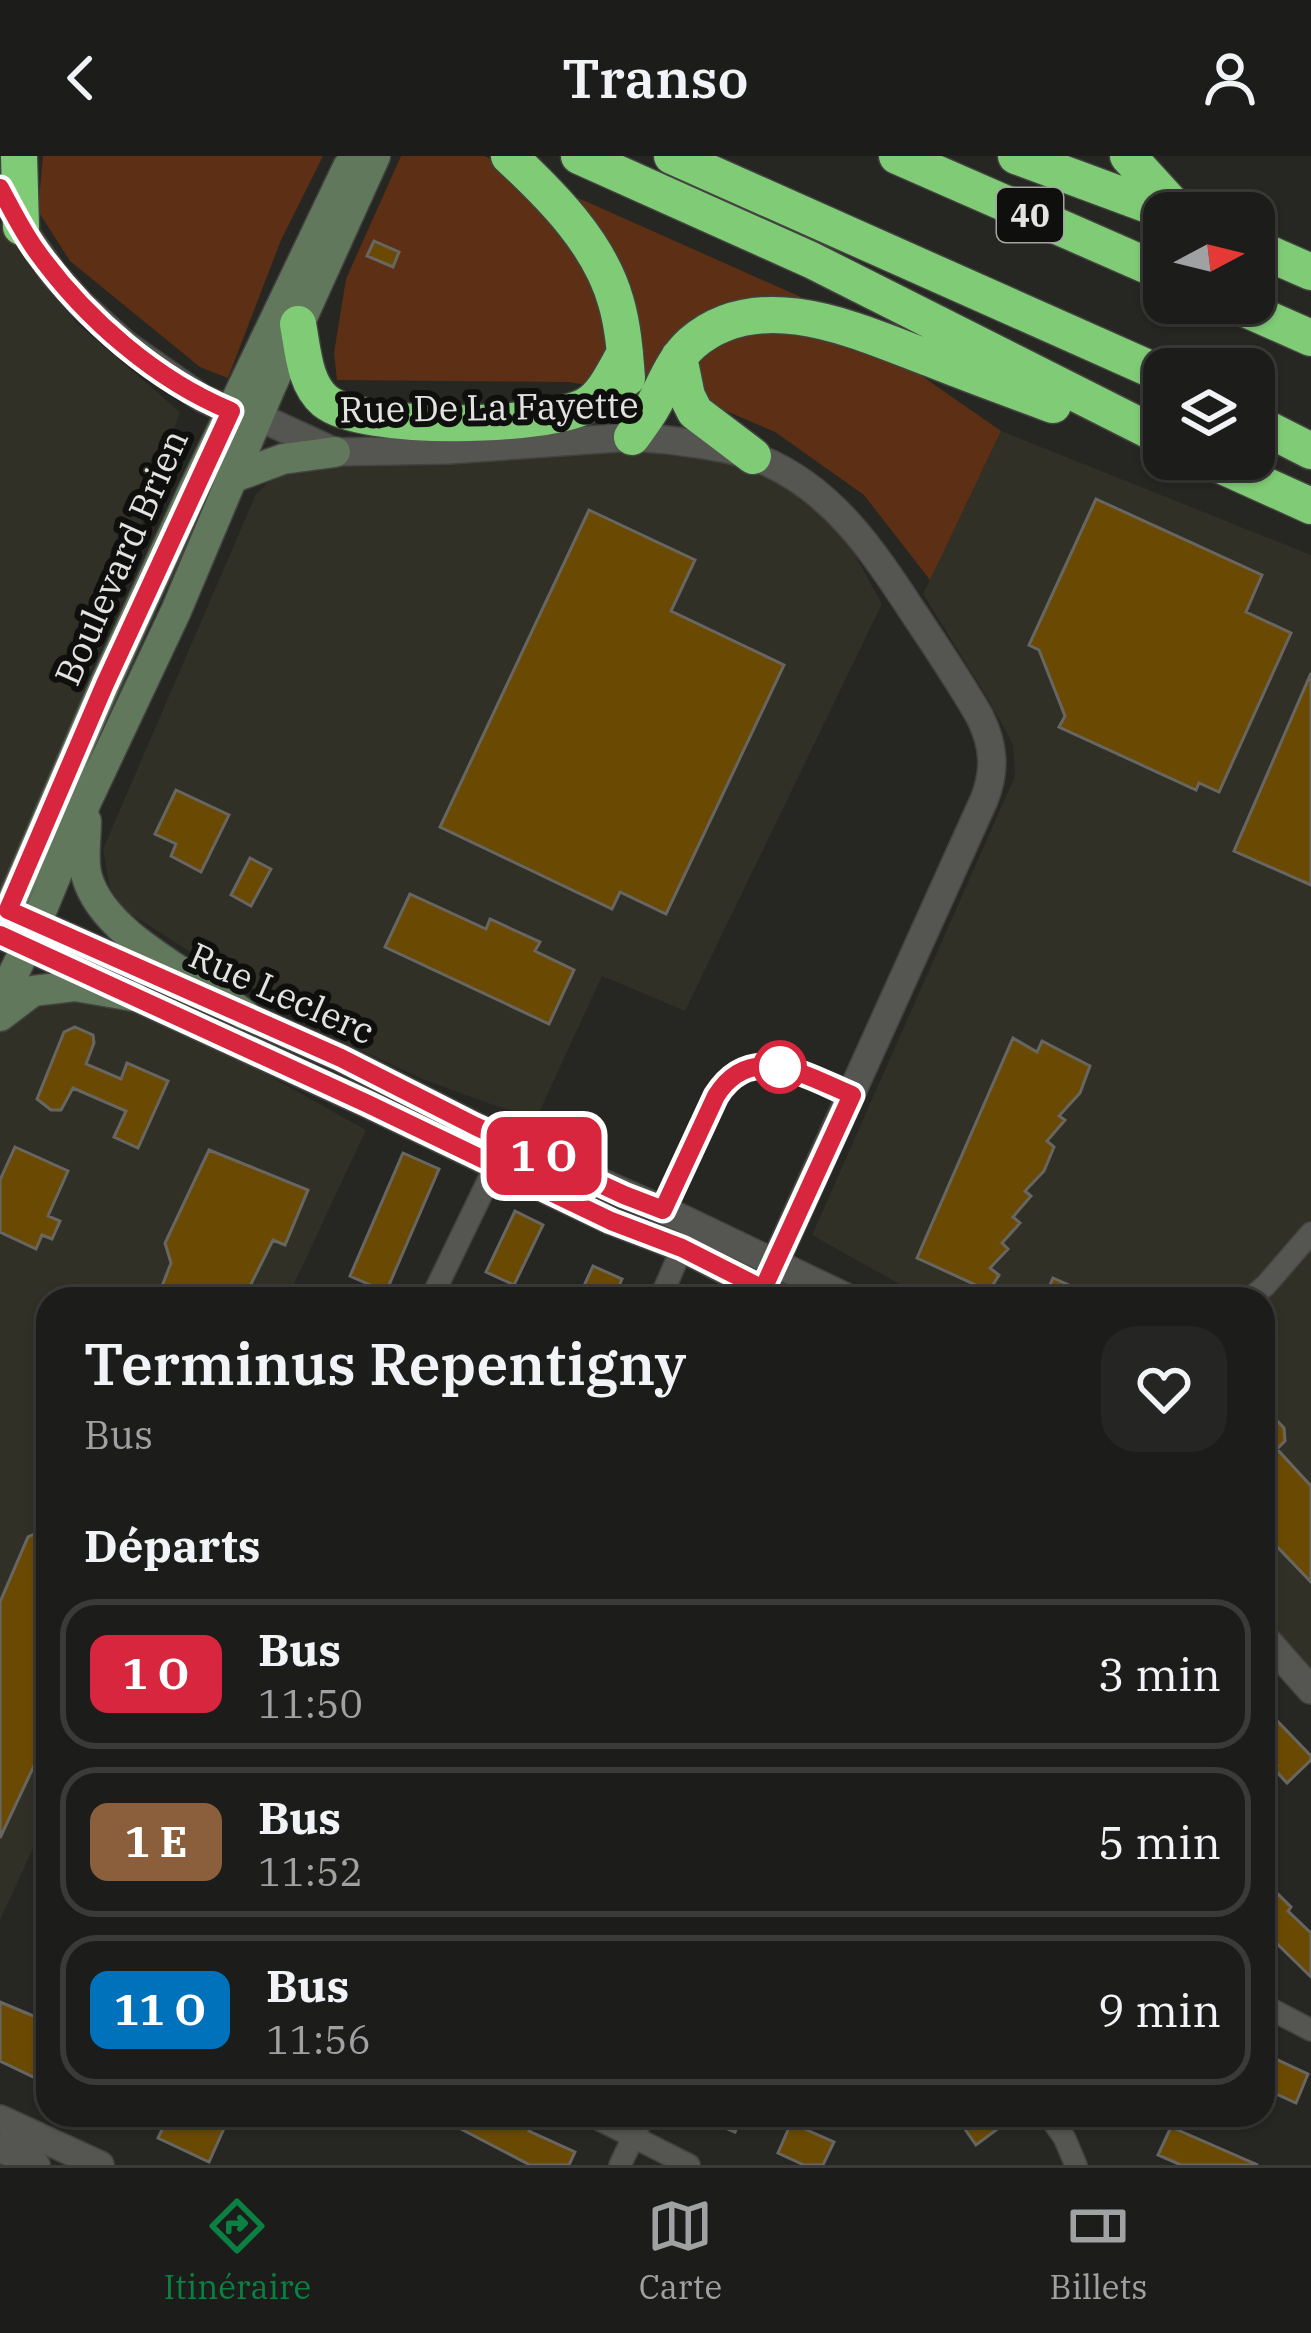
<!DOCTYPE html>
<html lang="fr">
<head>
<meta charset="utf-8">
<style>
  :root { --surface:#1c1c1a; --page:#252523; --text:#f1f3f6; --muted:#a0a1a2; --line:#3a3a39; --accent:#0b8043 }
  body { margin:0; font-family:"IBM Plex Serif",serif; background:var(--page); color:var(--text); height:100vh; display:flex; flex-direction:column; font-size:45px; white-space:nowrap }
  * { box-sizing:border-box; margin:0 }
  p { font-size:39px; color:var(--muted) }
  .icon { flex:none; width:66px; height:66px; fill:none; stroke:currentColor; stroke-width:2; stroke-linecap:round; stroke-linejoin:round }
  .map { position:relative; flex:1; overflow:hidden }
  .details { position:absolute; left:36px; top:1131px; width:1239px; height:840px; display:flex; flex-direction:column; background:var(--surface); border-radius:36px; box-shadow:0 3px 9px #0004,0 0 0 3px var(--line) }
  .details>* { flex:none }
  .badge { padding:0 24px; border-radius:18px; font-size:42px; line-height:78px }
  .needle { width:78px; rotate:83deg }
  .buttons { position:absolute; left:1143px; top:36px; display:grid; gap:24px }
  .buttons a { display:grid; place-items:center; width:132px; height:132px; border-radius:24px; background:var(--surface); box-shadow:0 3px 9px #0004,0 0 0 3px var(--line); font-size:60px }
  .map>.badge { position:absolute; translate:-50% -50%; box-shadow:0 0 0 6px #fff }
  h2 { padding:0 48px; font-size:45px; line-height:108px }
  .round { display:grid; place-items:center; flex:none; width:126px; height:126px; border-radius:36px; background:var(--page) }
  .headline { display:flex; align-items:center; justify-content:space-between; height:204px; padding:0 48px }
  h1 { font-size:57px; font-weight:600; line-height:90px }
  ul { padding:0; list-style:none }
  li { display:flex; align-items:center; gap:36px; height:150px; margin:0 24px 18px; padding:0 24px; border:6px solid var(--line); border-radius:36px }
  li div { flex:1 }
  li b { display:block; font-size:45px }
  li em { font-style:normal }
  li .badge { min-width:132px; font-weight:700; text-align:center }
  header { display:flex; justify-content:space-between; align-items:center; height:156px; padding:0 48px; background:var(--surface); font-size:54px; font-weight:600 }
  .dock { display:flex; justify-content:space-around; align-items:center; height:168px; border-top:3px solid var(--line); background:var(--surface); font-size:33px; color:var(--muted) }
  .dock a { display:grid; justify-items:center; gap:6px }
  .dock .active { color:var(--accent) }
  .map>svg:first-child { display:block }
</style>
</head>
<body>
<header><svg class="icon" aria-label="back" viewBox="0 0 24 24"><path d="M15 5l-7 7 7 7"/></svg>Transo<svg class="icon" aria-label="person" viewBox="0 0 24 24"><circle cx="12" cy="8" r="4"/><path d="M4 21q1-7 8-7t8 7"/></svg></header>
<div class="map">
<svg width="1311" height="2009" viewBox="0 0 1311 2009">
  <rect width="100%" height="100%" fill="#262622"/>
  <path fill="#303026" d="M 0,66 L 43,127 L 78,168 L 180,256 L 51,630 L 0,752 Z
    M 1001,275 L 1311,399 L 1311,1523 L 1263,1464 L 1263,1143 L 926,1143 L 812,1079 L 1015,620 L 1013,588 L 988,543 L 923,438 Z
    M 633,287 L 743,307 L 770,319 L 808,344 L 845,381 L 882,448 L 685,855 L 602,820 L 537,961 L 496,950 L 422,923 L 305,868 L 124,754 L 110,733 L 103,693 L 256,338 L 273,322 L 286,315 Z
    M 41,840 L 132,843 L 366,974 L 287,1143 L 48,1143 L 48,1660 L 0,1764 L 0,869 Z"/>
  <path fill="#5d3015" d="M 43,0 L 323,0 L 281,84 L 228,222 L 200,211 L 70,105 L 38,55 Z
    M 401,0 L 484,0 L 821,150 L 1001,275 L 930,424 L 864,339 L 775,276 L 710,248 L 568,226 L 337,224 L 334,197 L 346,123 Z"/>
  <path fill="#6a4a03" stroke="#686662" stroke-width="3" d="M 374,85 L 399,96 L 393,111 L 367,100 Z
    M 1096,343 L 1262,419 L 1246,456 L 1291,477 L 1219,636 L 1199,627 L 1196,634 L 1059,571 L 1065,560 L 1039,494 L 1029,489 Z
    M 589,354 L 695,404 L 671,455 L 784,509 L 666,758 L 620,736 L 612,753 L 440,671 Z
    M 1311,517 L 1311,729 L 1234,695 Z
    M 176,634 L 229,659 L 201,716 L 171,700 L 176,688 L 155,678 Z
    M 250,702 L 271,713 L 251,750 L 231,739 Z
    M 410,738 L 486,773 L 490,763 L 540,786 L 535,795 L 574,814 L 549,868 L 385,791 Z
    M 75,871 L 93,879 L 94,887 L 86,908 L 121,923 L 127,907 L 168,925 L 138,992 L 114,981 L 126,955 L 73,932 L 61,954 L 51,954 L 37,943 L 64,876 Z
    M 1013,882 L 1037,896 L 1042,885 L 1090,910 L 1080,937 L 1059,960 L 1065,964 L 1047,985 L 1054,991 L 1044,1015 L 1025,1035 L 1031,1040 L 1013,1061 L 1020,1067 L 1002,1087 L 1008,1093 L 990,1112 L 999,1119 L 989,1135 L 917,1102 Z
    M 15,991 L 68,1015 L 48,1060 L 60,1065 L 52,1083 L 42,1079 L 36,1093 L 0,1076 L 0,1024 Z
    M 209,994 L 308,1034 L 285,1089 L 273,1084 L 249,1132 L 270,1143 L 157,1143 L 171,1107 L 165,1087 Z
    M 403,997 L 439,1013 L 386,1136 L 350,1120 Z
    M 515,1055 L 543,1069 L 514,1129 L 486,1116 Z
    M 593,1110 L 622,1123 L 613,1143 L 578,1143 Z
    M 1053,1122 L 1101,1143 L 1044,1143 Z
    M 1263,1250 L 1284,1272 L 1285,1285 L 1277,1293 L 1311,1330 L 1311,1426 L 1263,1376 Z
    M 48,1372 L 48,1580 L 0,1682 L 0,1446 L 28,1381 Z
    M 1263,1550 L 1311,1600 L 1311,1604 L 1287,1627 L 1274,1613 L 1277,1610 L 1263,1595 Z
    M 1278,1738 L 1291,1751 L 1288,1755 L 1311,1777 L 1311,1821 L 1263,1774 L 1263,1753 Z
    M 0,1846 L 48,1866 L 48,1928 L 0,1905 Z
    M 1267,1899 L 1308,1918 L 1296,1947 L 1263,1932 L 1263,1909 Z
    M 169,1959 L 230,1959 L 209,2006 L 158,1982 Z
    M 434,1959 L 505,1959 L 531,1972 L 529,1975 L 575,1996 L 569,2009 L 530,2009 Z
    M 694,1959 L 743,1959 L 735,1976 Z
    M 955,1959 L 996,1959 L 1003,1969 L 976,1989 Z
    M 791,1967 L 834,1986 L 823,2009 L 804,2009 L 778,1997 Z
    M 1171,1971 L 1258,2009 L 1181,2009 L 1158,1999 Z"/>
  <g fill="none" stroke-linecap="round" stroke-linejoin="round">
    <defs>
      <path id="minor" d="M 431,1143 L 502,996
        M 660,1143 L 682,1092
        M 1250,1143 L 1266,1129 L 1311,1077
        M 1263,1849 L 1311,1874
        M 590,1959 L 689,2009
        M 1048,1959 L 1064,1981 L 1076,2009
        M 620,2009 L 644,1959"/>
      <path id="tertiary" d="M 0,33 L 28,81 L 54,118 L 81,148 L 125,188 L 202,242 L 231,255 L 272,267 L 335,296 L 448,294 L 632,281 C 666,283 729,290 760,303 C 833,333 873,395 915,459 C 937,492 960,526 980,561 C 994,590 996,614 984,644 L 763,1133
        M 17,758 L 341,902 L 475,970 L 681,1062 L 850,1143
        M 0,779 L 367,948 L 611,1065 L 682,1092 L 780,1143
        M 1263,1480 L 1311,1534
        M 0,1963 L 100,2009
        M 0,1992 L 36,2009"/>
      <path id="secondary" d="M 234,321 L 283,303 L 335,296
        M 86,665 C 86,683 82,705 87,721 C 104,781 197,821 245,859
        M 0,774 L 105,528 L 192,337 L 348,11
        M 0,845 L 26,792 L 86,646 L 176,455 L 270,232 L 375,0
        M 0,860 L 33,835 L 75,830 L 133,840"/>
      <path id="motorway" d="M 19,0 L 21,71
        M 509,0 C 552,40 600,88 616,146 C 623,170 625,196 627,222
        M 579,0 L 811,104 L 1164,282
        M 672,0 L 1164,219
        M 897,0 L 1164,117
        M 1016,0 L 1170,57
        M 1128,0 L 1180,57
        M 1254,91 L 1311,116
        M 1232,147 L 1311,182
        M 298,168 C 303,194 304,227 325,245 C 363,276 546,272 587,249 C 605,238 614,215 625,197
        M 679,201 L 687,240 L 695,256 L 753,300
        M 1254,266 L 1311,295
        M 632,281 C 639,271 647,261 653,250 C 665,228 673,204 692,187 C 761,128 859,176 931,203 C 971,219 1012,234 1053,249
        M 1207,303 L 1311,350"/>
    </defs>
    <use href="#minor" stroke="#42423f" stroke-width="24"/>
    <use href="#tertiary" stroke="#42423f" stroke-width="30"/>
    <use href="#secondary" stroke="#42423f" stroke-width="33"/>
    <use href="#motorway" stroke="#42423f" stroke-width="39"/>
    <use href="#minor" stroke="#555551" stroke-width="21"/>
    <use href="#tertiary" stroke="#555551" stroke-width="27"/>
    <use href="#secondary" stroke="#62785c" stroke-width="30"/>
    <use href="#motorway" stroke="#80cb76" stroke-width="36"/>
  </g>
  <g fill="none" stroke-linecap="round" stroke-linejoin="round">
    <defs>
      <path id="line" d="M 0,32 C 12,54 23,77 38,97 C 86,163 156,224 231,255 L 105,528 L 8,754 L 341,902 L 475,970 L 624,1039 L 663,1054 L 716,940 C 751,884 806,920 852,939 L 763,1133 L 682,1092 L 611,1065 L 368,948 L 0,779"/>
    </defs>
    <use href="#line" stroke="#fff" stroke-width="27"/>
    <use href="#line" stroke="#d7263d" stroke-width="18"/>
  </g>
  <circle fill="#fff" stroke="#d7263d" stroke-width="6" cx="780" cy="911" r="24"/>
  <g text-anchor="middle" stroke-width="12" stroke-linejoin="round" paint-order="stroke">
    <rect fill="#0f0f0d" stroke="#a3a4a1" stroke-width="3" x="997" y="32" width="66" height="54" rx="9"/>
    <g font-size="33" font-weight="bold" fill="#e3e4e1">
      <text x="1030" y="71">40</text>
    </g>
    <g font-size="36" fill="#e3e4e1" stroke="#0f0f0d">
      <text transform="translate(489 251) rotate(-1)" y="13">Rue De La Fayette</text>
      <text transform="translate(121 401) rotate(-66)" y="13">Boulevard Brien</text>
      <text transform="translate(282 837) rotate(24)" y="13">Rue Leclerc</text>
    </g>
  </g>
</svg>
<div class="buttons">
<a><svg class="needle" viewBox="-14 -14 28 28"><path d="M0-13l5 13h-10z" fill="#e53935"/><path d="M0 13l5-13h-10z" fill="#a0a1a2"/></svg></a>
<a><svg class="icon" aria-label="layers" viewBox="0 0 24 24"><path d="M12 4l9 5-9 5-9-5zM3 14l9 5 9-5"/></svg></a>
</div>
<b class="badge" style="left:544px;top:1000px;background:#d7263d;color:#fff">1 O</b>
<section class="details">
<div class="headline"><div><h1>Terminus Repentigny</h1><p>Bus</p></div><a class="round"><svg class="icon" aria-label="heart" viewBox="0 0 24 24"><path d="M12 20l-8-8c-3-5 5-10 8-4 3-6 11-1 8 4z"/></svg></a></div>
<h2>Départs</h2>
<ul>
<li><span class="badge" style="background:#d7263d;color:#fff">1 O</span><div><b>Bus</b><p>11:50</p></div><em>3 min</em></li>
<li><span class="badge" style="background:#8b5e3c;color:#fff">1 E</span><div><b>Bus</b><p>11:52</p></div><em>5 min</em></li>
<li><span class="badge" style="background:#0072bc;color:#fff">11 O</span><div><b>Bus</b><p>11:56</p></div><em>9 min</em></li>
</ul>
</section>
</div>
<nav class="dock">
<a class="active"><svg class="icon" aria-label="directions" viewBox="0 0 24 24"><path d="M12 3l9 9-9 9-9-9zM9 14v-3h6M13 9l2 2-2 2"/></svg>Itinéraire</a>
<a><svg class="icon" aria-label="map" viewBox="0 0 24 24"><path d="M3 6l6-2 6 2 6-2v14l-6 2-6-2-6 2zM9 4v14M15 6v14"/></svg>Carte</a>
<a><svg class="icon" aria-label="tickets" viewBox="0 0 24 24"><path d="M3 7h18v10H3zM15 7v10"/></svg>Billets</a>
</nav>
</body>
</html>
